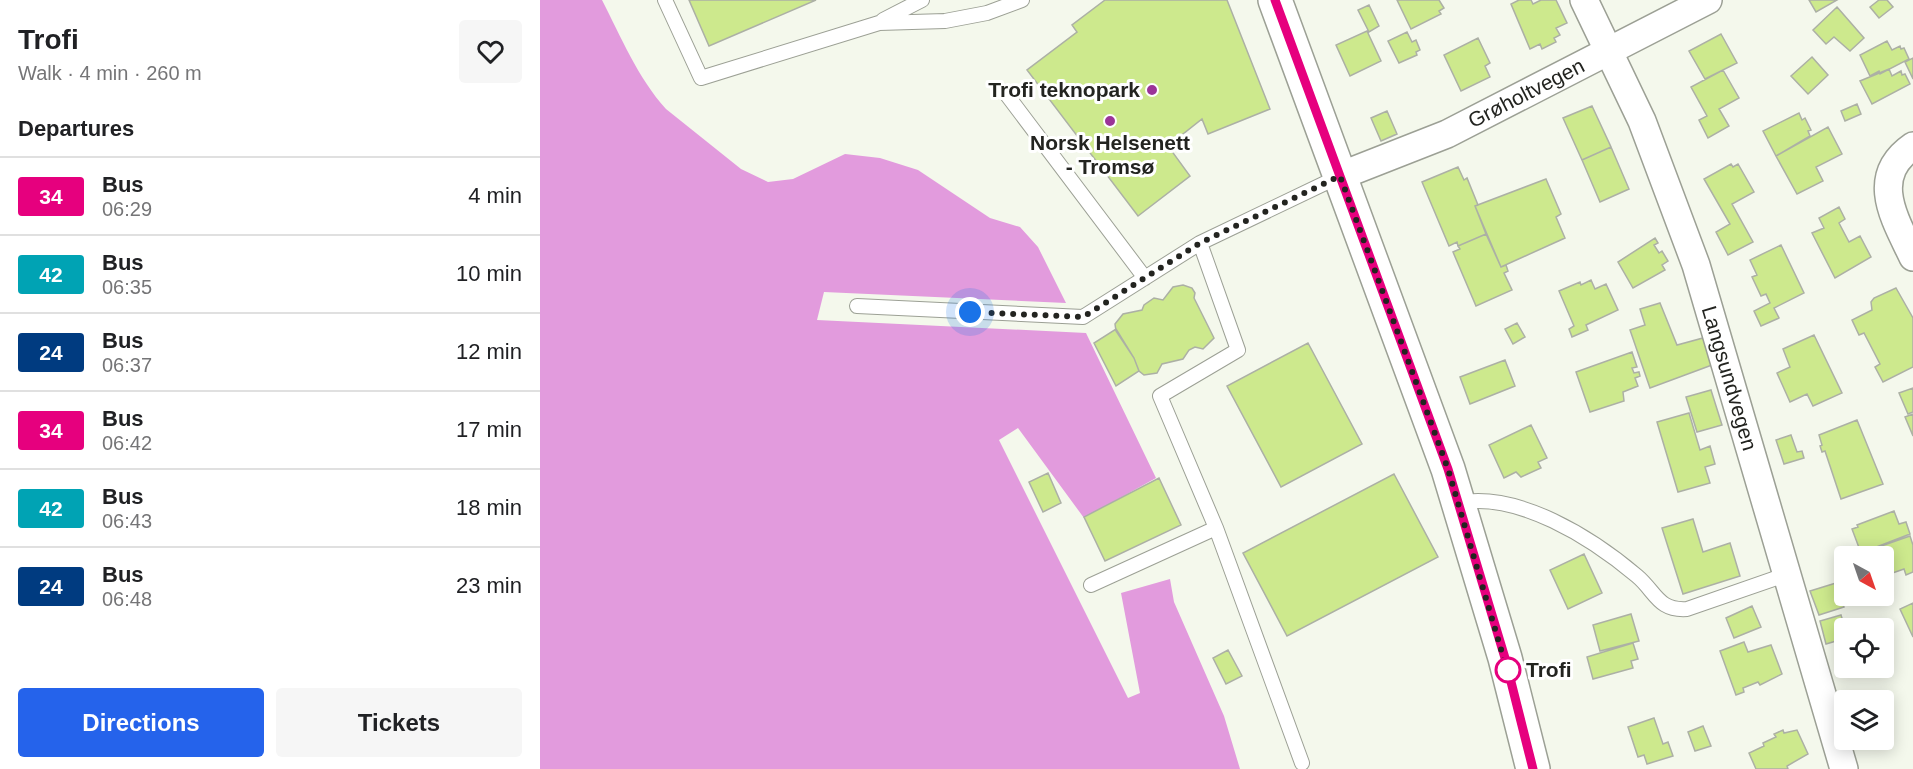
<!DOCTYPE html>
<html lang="en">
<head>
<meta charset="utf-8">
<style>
  :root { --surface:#fff; --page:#f6f6f6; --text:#202124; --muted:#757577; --line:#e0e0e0; --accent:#2563eb }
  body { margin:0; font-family:Arial,sans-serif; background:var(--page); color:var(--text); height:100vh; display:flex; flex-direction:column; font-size:22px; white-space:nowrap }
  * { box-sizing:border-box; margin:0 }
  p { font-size:20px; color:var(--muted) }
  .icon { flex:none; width:33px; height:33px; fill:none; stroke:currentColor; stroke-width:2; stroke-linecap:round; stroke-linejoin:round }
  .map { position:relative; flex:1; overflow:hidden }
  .details { display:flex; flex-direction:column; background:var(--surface); width:540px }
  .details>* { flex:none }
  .badge { padding:0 12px; border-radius:4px; font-size:21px; line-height:39px }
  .needle { width:39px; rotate:140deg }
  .controls { position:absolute; left:1294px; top:546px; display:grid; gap:12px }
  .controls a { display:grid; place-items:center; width:60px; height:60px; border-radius:6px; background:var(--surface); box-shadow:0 3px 15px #0003; font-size:30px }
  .you { position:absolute; width:30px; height:30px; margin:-15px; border:4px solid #fff; border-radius:50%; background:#1a73e8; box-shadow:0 0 0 9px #1a73e833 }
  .map>.badge { position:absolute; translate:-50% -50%; box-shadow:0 0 0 3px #fff }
  h2 { padding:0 18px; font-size:22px; line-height:54px }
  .round { display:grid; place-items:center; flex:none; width:63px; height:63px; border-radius:6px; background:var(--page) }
  .head { display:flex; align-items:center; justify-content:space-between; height:102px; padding:0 18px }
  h1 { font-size:28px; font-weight:700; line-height:45px }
  .button { display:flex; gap:12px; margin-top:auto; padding:12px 18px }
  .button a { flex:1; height:69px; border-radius:6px; background:var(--accent); color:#fff; font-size:24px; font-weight:700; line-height:69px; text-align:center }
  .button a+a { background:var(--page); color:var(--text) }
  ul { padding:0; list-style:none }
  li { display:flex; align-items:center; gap:18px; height:78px; padding:0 18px; border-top:2px solid var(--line) }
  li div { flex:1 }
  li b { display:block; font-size:22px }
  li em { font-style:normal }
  li .badge { min-width:66px; font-weight:700; text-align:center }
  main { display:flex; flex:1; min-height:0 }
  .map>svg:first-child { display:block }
</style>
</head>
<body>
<main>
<section class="details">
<div class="head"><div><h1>Trofi</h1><p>Walk · 4 min · 260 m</p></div><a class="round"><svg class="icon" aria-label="heart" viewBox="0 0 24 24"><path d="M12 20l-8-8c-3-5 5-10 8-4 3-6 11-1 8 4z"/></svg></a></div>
<h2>Departures</h2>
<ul>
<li><span class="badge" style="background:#e6007e;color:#fff">34</span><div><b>Bus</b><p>06:29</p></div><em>4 min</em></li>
<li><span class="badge" style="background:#00a3b4;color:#fff">42</span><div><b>Bus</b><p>06:35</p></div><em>10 min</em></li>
<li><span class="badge" style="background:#003b80;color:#fff">24</span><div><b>Bus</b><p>06:37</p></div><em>12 min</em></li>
<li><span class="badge" style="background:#e6007e;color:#fff">34</span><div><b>Bus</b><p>06:42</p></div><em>17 min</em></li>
<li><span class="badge" style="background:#00a3b4;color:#fff">42</span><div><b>Bus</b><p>06:43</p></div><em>18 min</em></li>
<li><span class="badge" style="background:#003b80;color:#fff">24</span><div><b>Bus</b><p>06:48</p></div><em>23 min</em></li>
</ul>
<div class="button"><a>Directions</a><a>Tickets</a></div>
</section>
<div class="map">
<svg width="1373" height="769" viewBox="0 0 1373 769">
  <rect width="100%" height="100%" fill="#f4f8ec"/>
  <path fill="#e29bdd" d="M 0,0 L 62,0 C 81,37 98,78 126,109 L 201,169 L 228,182 L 253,179 L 305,154 L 340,158 L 378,170 L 450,218 L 480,227 L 498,247 L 526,303 L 284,292 L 277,320 L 546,333 L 616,478 L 544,518 L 478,428 L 459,440 L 588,698 L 600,693 L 581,593 L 630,579 L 634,602 L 684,716 L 700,769 L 0,769 Z"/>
  <path fill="#cde98d" stroke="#acb0a5" stroke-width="1.5" d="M 149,0 L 276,0 L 169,46 Z
    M 565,0 L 687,0 L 730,109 L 668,134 L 662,119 L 628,146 L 650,176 L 598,216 L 487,70 L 537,32 L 532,25 Z
    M 857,0 L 899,0 L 904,8 L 899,11 L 901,14 L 871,29 Z
    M 979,0 L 991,0 L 993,4 L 1001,0 L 1016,0 L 1027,23 L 1016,28 L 1020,35 L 1014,38 L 1016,42 L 1002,49 L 1000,44 L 990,49 L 971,4 Z
    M 1269,0 L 1297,0 L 1276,12 Z
    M 1339,0 L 1347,0 L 1353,7 L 1339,18 L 1330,7 Z
    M 829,5 L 839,26 L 829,32 L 818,10 Z
    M 1297,7 L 1324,38 L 1310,51 L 1294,37 L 1286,44 L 1273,30 Z
    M 827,31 L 841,61 L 810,76 L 796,45 Z
    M 867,32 L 872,42 L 876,40 L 880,50 L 876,52 L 877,55 L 859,63 L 848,41 Z
    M 1181,34 L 1197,63 L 1165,79 L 1149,51 Z
    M 938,38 L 950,63 L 945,66 L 950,77 L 921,91 L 904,55 Z
    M 1347,41 L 1352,50 L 1360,46 L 1361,49 L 1364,48 L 1369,59 L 1340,74 L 1339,71 L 1330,76 L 1320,55 Z
    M 1272,57 L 1288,75 L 1268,94 L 1251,76 Z
    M 1373,58 L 1373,79 L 1365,62 Z
    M 1349,69 L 1352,76 L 1361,71 L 1362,75 L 1365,74 L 1370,84 L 1332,104 L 1320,81 Z
    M 1183,70 L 1199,98 L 1179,109 L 1189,126 L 1168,138 L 1159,120 L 1167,116 L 1151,87 Z
    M 1317,104 L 1321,114 L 1305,121 L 1301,111 Z
    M 1052,106 L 1071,147 L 1042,160 L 1023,118 Z
    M 847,111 L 857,134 L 841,141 L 831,118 Z
    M 1259,113 L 1262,120 L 1265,118 L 1271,130 L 1268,131 L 1270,136 L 1236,156 L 1223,131 Z
    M 1288,127 L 1302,154 L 1276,167 L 1283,181 L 1257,194 L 1236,156 Z
    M 1071,147 L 1089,189 L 1060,202 L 1042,160 Z
    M 1191,164 L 1193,167 L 1198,164 L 1214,192 L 1192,204 L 1213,242 L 1188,255 L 1176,232 L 1190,224 L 1164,179 Z
    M 918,167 L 924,180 L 927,178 L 938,205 L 935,206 L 946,234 L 918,246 L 917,242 L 909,246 L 882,182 Z
    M 1006,179 L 1021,214 L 1016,217 L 1025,238 L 961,267 L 935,206 Z
    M 1299,207 L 1305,219 L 1299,223 L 1309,242 L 1320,236 L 1331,257 L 1295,278 L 1272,233 L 1284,228 L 1279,218 Z
    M 946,234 L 961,267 L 966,265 L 968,271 L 964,273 L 972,290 L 936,306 L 913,252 L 920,249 L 918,246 Z
    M 1115,238 L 1118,243 L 1114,245 L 1119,253 L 1122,251 L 1128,261 L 1122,265 L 1125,270 L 1093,288 L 1078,262 Z
    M 1241,245 L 1264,293 L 1234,308 L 1239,318 L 1221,326 L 1214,311 L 1230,303 L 1226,294 L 1221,296 L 1212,277 L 1217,275 L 1210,260 Z
    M 1051,280 L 1055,289 L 1066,284 L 1078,310 L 1046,325 L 1048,330 L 1032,337 L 1029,329 L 1034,326 L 1019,291 L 1040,282 L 1041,285 Z
    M 643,285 L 652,288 L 655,293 L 654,298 L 674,338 L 663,349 L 655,347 L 649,350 L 643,359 L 622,364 L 617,373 L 604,375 L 599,371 L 594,358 L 576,331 L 575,324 L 583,314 L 602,310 L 604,305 L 614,298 L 623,300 L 633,287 Z
    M 1356,288 L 1373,318 L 1373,367 L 1343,382 L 1335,367 L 1340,364 L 1324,333 L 1319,335 L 1312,320 L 1332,310 L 1331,302 L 1334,298 Z
    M 1120,303 L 1137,345 L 1163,338 L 1172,365 L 1110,388 L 1090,330 L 1105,325 L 1100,309 Z
    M 977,323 L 985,337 L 973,344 L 965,329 Z
    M 576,329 L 594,358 L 599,371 L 576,386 L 554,343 Z
    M 1274,335 L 1302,393 L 1273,406 L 1267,394 L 1250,402 L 1237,373 L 1250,367 L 1243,349 Z
    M 768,343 L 822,444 L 741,487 L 687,386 Z
    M 1092,352 L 1097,367 L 1092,368 L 1094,373 L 1099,372 L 1100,376 L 1095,378 L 1098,386 L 1083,392 L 1084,401 L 1050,412 L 1036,372 Z
    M 965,360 L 975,386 L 930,404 L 920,377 Z
    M 1373,388 L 1373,412 L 1368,414 L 1359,393 Z
    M 1171,390 L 1182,425 L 1157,432 L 1146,397 Z
    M 1149,413 L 1160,450 L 1170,446 L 1175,464 L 1165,467 L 1170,483 L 1138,492 L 1117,422 Z
    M 1373,414 L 1373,436 L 1365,417 Z
    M 1317,420 L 1343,484 L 1301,499 L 1285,451 L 1282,452 L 1280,446 L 1282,445 L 1279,435 Z
    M 991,425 L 1007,458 L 998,462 L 1001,468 L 981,477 L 976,472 L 964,478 L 949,445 Z
    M 1251,435 L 1257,452 L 1262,451 L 1264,458 L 1244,464 L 1236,440 Z
    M 508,473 L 521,503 L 503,512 L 489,482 Z
    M 854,474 L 898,557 L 747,636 L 703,553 Z
    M 619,478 L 641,525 L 565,561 L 544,517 Z
    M 1354,511 L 1359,524 L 1366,522 L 1370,534 L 1321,553 L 1312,529 L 1318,527 L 1317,525 Z
    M 1153,519 L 1163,552 L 1190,543 L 1200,576 L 1143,594 L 1122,528 Z
    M 1370,536 L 1373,545 L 1373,572 L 1366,575 L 1364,569 L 1344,576 L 1344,556 L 1322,556 L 1321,553 Z
    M 1044,554 L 1062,593 L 1028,609 L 1010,570 Z
    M 1296,583 L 1304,607 L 1279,615 L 1270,591 Z
    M 1373,603 L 1373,637 L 1360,609 Z
    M 1212,606 L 1221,627 L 1194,638 L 1186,618 Z
    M 1091,614 L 1099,641 L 1060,651 L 1053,625 Z
    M 1301,615 L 1305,628 L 1301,629 L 1303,639 L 1286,644 L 1280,621 Z
    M 1332,622 L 1334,628 L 1310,628 Z
    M 1204,642 L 1208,652 L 1231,645 L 1242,674 L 1220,685 L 1218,682 L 1203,688 L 1204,692 L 1196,695 L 1180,651 Z
    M 1093,643 L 1098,659 L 1091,661 L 1093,668 L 1053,679 L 1047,657 Z
    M 688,650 L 702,676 L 686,684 L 673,658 Z
    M 1344,661 L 1346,667 L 1314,675 L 1312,668 L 1344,668 Z
    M 1114,718 L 1123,744 L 1128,742 L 1133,756 L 1107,764 L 1104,755 L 1098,757 L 1088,727 Z
    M 1163,726 L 1171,746 L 1155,751 L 1148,732 Z
    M 1243,730 L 1244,733 L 1257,730 L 1268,754 L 1247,766 L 1248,769 L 1216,769 L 1209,753 L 1224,746 L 1223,743 L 1236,737 L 1234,734 Z"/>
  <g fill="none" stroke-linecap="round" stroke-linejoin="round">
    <defs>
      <path id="service" d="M 125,0 L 161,78 L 339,23 L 405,21 L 447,13 L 482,0
        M 343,20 L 382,0
        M 464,91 L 605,278
        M 660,243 L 698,350 L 620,396 L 676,528 L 762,763
        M 317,306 L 543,317 L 660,243 L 800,176
        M 918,503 C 978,491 1052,538 1097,576 C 1116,592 1118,611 1147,609 L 1248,574
        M 551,585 L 676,528"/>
      <g id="minor">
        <path id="s1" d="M 1044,0 L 1102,121 L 1156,265 L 1304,769"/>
        <path d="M 1373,146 C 1328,177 1355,219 1373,257"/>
        <path id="s2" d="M 800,176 L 907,134 L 1168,0"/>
      </g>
      <path id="tertiary" d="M 735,0 L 908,469 L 965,658 L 993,769"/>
    </defs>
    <use href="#service" stroke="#9ca095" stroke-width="16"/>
    <use href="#minor" stroke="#9ca095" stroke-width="30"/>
    <use href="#tertiary" stroke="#9ca095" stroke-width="36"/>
    <use href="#service" stroke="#fff" stroke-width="14"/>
    <use href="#minor" stroke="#fff" stroke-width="27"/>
    <use href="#tertiary" stroke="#fff" stroke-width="33"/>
  </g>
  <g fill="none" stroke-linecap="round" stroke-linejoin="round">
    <defs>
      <path id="line" d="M 735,0 L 908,469 L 965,658 L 993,769"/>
    </defs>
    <use href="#line" stroke="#fff" stroke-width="14"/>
    <use href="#line" stroke="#e6007e" stroke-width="9"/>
    <path stroke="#232420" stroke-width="6" stroke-dasharray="0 10.8" d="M 430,312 L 543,317 L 660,243 L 800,176 L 908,469 L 970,680 L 968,670"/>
  </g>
  <g fill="#9b3498" stroke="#fff" stroke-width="2">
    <circle cx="612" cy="90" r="6"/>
    <circle cx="570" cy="121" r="6"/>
  </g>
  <circle fill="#fff" stroke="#e6007e" stroke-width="3" cx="968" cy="670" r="12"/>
  <g text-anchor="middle" stroke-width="6" stroke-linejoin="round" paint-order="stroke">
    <g font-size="21" font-weight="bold" fill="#232420" stroke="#fff" text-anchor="end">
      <text x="600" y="97">Trofi teknopark</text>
      <text x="570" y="150" text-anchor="middle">Norsk Helsenett<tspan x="570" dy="24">- Tromsø</tspan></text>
    </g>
    <g font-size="21" fill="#232420" stroke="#fff">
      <text dy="7" stroke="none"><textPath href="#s2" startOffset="204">Grøholtvegen</textPath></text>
      <text dy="7" stroke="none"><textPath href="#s1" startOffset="406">Langsundvegen</textPath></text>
    </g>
    <g font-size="21" font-weight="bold" fill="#232420" stroke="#fff" text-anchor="start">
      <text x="986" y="677">Trofi</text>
    </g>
  </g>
</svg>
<div class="controls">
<a><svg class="needle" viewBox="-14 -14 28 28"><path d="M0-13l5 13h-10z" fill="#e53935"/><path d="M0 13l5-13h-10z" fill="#757577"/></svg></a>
<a><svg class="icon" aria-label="locate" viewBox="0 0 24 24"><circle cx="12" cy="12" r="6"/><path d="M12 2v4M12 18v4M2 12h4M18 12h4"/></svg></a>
<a><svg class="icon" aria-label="layers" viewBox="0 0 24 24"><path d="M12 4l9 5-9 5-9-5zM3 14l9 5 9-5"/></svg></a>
</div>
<div class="you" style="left:430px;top:312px"></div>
</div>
</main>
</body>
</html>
